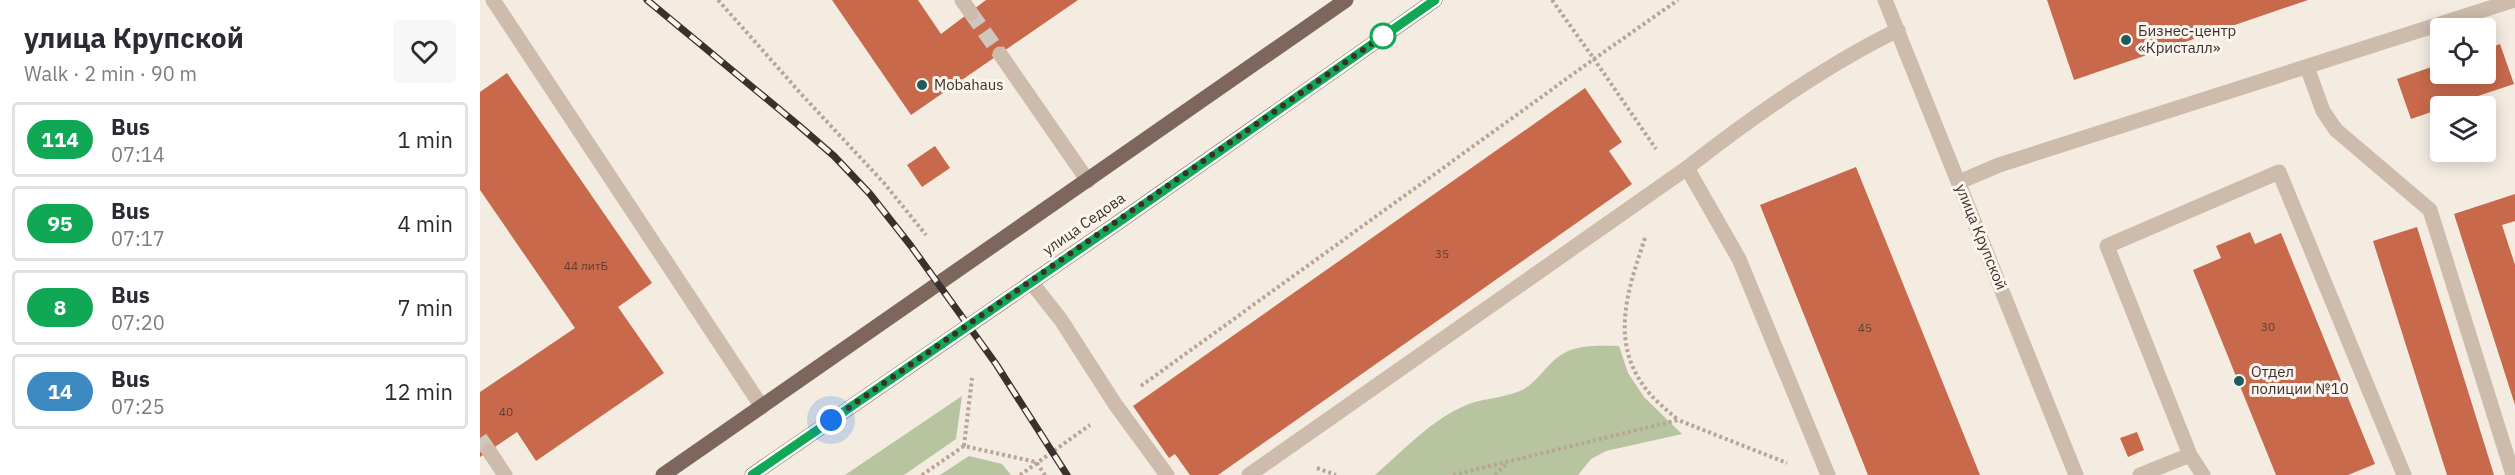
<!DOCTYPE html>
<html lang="en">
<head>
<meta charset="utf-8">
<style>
  :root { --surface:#fff; --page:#f7f7f7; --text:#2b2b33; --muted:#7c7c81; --line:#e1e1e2 }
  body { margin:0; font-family:"IBM Plex Sans",sans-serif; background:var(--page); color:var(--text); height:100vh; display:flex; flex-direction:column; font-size:22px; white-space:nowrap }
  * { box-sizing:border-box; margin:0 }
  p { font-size:20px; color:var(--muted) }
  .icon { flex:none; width:33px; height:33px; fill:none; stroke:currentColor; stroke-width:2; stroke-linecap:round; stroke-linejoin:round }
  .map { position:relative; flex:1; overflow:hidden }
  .side { display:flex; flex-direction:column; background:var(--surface); width:480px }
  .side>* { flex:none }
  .badge { padding:0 12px; border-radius:20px; font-size:21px; line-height:39px }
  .fabs { position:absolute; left:1950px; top:18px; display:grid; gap:12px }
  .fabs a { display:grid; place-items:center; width:66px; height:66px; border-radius:6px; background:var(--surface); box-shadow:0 3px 15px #0003; font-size:30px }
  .you { position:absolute; width:30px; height:30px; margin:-15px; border:4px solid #fff; border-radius:50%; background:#1a73e8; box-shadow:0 0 0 9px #1a73e833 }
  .map>.badge { position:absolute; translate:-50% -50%; box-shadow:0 0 0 3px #fff }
  .round { display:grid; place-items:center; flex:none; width:63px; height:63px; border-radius:6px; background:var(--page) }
  .summary { display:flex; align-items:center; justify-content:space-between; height:102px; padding:0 24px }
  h1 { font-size:28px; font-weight:700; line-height:45px }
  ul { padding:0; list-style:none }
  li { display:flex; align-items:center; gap:18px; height:75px; margin:0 12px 9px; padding:0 12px; border:3px solid var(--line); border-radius:6px }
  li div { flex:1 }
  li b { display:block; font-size:22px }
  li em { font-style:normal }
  li .badge { min-width:66px; font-weight:700; text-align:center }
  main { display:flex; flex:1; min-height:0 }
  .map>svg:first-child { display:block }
</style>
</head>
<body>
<main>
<section class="side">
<div class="summary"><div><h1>улица Крупской</h1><p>Walk · 2 min · 90 m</p></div><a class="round"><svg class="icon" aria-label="heart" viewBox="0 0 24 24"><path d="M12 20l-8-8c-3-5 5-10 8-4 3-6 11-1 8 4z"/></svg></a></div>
<ul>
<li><span class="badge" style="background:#10a855;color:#fff">114</span><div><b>Bus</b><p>07:14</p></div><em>1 min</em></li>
<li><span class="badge" style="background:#10a855;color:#fff">95</span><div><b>Bus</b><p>07:17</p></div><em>4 min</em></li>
<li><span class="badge" style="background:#10a855;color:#fff">8</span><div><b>Bus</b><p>07:20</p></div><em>7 min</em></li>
<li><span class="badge" style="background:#3d8ac2;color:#fff">14</span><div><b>Bus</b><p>07:25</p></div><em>12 min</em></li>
</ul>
</section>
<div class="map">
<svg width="2035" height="475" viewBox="0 0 2035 475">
  <rect width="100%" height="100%" fill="#f4ebe1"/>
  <path fill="#b8c4a0" d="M 1139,346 L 1148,373 L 1164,397 L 1202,434 L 1126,451 L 1111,459 L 1098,475 L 895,475 C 922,452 949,422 982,407 C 1000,398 1021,399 1040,391 C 1058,383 1065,365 1081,355 C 1097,344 1121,346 1139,346 Z
    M 482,396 L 476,439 L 424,475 L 365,475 Z
    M 489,456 L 522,464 L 531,475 L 460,475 Z"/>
  <path fill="#c8694b" d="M 352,0 L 438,0 L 461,34 L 506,0 L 598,0 L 431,115 Z
    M 1567,0 L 1828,0 L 1594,80 Z
    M 2020,44 L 2034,84 L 1968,106 L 1960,106 L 1960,109 L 1931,119 L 1917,79 L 1960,64 L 1960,74 L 2006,74 L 2006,49 Z
    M 27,73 L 172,283 L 138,307 L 184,373 L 56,461 L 37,432 L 0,457 L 0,392 L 95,328 L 0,190 L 0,92 Z
    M 1105,88 L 1142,142 L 1129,151 L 1152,184 L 738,475 L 710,475 L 695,454 L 689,458 L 653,406 Z
    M 455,146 L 470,168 L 442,187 L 427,165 Z
    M 1376,167 L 1500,475 L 1388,475 L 1280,205 Z
    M 2035,194 L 2035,221 L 2022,225 L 2035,265 L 2035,405 L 1974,214 Z
    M 1937,227 L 2014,475 L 1967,475 L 1893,241 Z
    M 1770,232 L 1775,244 L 1801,233 L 1895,464 L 1868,475 L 1796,475 L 1713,270 L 1741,258 L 1736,246 Z
    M 1657,432 L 1664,450 L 1648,457 L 1640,438 Z"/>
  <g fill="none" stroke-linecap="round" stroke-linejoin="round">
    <path stroke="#cfc6bd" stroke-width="15" stroke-dasharray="15 8" stroke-linecap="butt" d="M 491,13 L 520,54
      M 0,438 L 9,451"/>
    <path stroke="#b9a596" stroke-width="4" stroke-dasharray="3 3" stroke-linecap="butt" d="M 238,0 L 323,96 L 404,183 L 446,235
      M 1072,0 L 1114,59 L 1198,0
      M 1165,238 C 1147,292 1128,345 1170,394 C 1178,403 1188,411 1197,419
      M 661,386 L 1114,59 L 1176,149
      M 484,446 L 492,378
      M 837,468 L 856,475
      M 442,475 L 484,446 L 556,462 L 565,475
      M 540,475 L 610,425
      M 973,475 L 1198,420 L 1307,463
      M 1015,475 L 1028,462"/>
    <path stroke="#cdbbac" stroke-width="15" d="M 13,0 L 282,407
      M 482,0 L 491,13
      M 1405,0 L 1596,475
      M 520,54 L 608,181
      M 1827,67 L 1843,111 L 1856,130 L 1950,210 L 2033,475
      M 1207,168 L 1259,259 L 1348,475
      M 1479,182 L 1519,165 L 2035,0
      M 551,282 L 581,320 L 635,404 L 687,475
      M 9,451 L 25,475
      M 769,475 L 1207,168 C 1272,117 1344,66 1418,30
      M 1660,475 L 1710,455
      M 1723,475 L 1710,455 L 1627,246 L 1799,172 L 1924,475"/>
    <path stroke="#7d675c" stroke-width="15" d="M 183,475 L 866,0
      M 272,475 L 636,224 L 955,0"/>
    <defs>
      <path id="rail" d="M 167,0 L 317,124 L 354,156 L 390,194 L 431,246 L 516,364 L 587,475"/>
    </defs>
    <use href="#rail" stroke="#3b302b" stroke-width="7"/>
    <use href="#rail" stroke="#fbf5ee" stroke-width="4.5" stroke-dasharray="14" stroke-linecap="butt"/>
  </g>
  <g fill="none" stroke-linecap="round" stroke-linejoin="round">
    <defs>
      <path id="line" d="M 272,475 L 636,224 L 955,0"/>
    </defs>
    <use href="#line" stroke="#fff" stroke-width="14"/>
    <use href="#line" stroke="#10a855" stroke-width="9"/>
    <path stroke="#3b302b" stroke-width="6" stroke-dasharray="0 10.8" d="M 351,420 L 903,36"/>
  </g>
  <circle fill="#fff" stroke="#10a855" stroke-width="3" cx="903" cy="36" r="12"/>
  <g fill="#1f5a5e" stroke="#fbf5ee" stroke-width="2">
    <circle cx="1646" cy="40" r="6"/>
    <circle cx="442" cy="85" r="6"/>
    <circle cx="1759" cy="381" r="6"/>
  </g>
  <g text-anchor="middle" stroke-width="6" stroke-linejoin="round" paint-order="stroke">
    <g font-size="12" fill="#5e3e33">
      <text x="962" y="258">35</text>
      <text x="106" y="270">44 литБ</text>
      <text x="1788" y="331">30</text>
      <text x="1385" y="332">45</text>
      <text x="26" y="416">40</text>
    </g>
    <g font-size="15" fill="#3b302b" stroke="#fbf5ee" text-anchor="start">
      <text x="1658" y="36">Бизнес-центр<tspan x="1658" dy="17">«Кристалл»</tspan></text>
      <text x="454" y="90">Mobahaus</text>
      <text x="1771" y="377">Отдел<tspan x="1771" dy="17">полиции №10</tspan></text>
    </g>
    <g font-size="15" fill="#3b302b" stroke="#fbf5ee">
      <text transform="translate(604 224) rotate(-35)" y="5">улица Седова</text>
      <text transform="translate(1501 237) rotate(68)" y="5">улица Крупской</text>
    </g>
  </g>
</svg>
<div class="fabs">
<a><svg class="icon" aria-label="locate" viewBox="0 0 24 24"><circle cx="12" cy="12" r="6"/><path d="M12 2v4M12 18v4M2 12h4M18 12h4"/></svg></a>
<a><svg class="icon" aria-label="layers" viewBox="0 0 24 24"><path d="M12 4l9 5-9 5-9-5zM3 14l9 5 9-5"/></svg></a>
</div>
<div class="you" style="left:351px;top:420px"></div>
</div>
</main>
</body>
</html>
